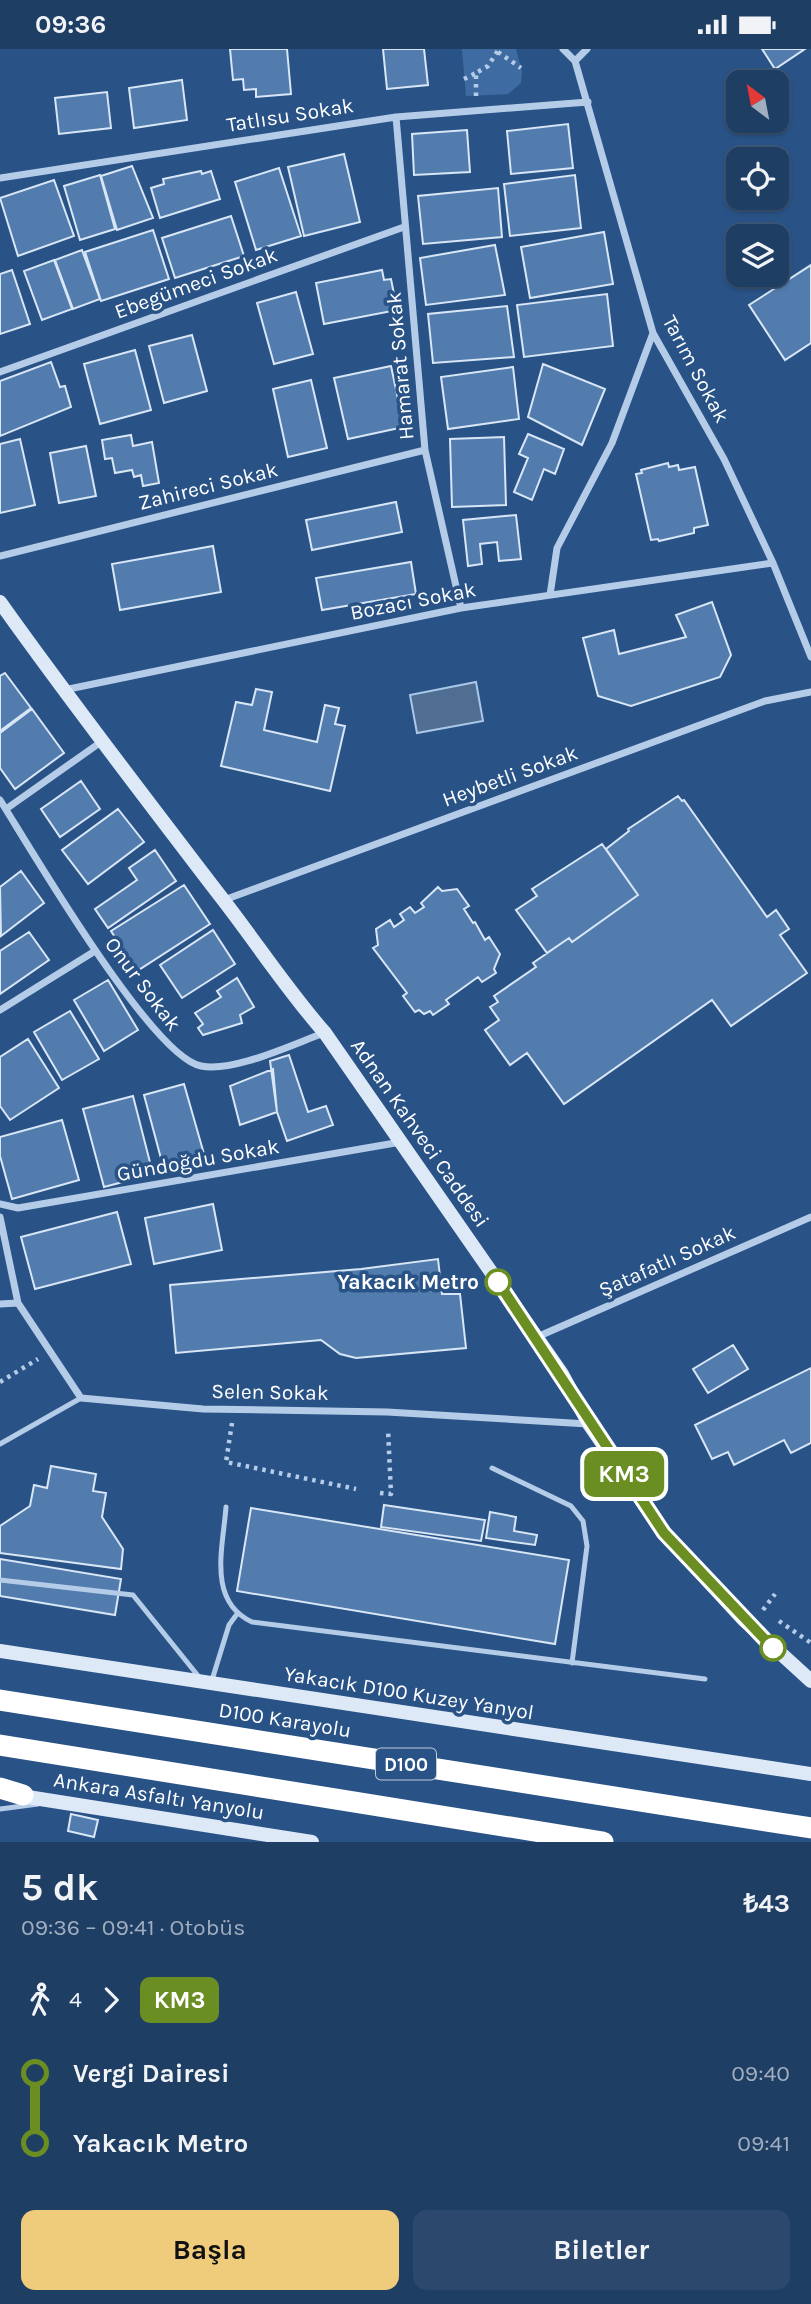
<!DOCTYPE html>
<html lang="tr">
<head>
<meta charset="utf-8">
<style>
  :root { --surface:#1f3e64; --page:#2c496d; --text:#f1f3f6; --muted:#a1aebf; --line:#3c5778; --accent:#efcc7c }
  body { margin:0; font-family:Karla,sans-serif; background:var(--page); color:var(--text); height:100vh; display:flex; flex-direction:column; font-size:26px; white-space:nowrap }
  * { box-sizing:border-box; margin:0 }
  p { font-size:23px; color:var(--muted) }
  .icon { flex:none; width:38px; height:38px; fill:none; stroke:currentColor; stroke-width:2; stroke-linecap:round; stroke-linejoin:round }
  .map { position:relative; height:1793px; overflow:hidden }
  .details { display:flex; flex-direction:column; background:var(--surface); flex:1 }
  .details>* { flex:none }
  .badge { padding:0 14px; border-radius:10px; font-size:24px; line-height:46px }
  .needle { width:46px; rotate:328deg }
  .tools { position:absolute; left:726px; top:21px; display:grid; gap:14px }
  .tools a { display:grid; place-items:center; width:63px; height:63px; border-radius:14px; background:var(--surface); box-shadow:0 2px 5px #0004,0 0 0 2px var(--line); font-size:35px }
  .map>.badge { position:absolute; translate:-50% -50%; box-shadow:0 0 0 4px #fff }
  .legs { display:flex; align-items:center; gap:10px; height:77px; padding:0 21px; font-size:23px }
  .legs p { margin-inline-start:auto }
  .summary { display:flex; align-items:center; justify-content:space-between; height:119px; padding:0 21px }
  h1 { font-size:38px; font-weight:700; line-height:52px }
  .cta { display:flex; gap:14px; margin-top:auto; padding:14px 21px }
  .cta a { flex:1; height:80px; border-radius:14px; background:var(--accent); color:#111; font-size:28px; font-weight:700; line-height:80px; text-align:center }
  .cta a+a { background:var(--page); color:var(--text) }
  ul { padding:0 21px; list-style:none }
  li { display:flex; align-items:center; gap:24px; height:70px; font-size:26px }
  li i { display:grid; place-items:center; width:10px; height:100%; margin:0 9px; background:currentColor }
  li i::after { content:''; width:18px; height:18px; margin:-9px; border:5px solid; border-radius:50%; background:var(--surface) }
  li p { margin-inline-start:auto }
  li:first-child i { background:linear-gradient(#0000 50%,currentColor 0) }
  li:last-child i { background:linear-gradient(currentColor 50%,#0000 0) }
  .status { display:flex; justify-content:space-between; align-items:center; height:49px; padding:0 35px; background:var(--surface); direction:ltr }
  .status svg { height:19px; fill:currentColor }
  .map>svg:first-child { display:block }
</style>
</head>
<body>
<div class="status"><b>09:36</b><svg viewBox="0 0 49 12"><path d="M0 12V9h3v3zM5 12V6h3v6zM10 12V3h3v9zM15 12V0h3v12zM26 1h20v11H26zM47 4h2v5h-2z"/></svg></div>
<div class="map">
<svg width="811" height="1793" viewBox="0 0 811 1793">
  <rect width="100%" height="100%" fill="#295386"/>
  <path fill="#3e6ca2" d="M 462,0 L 516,0 L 522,23 L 521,34 L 508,45 L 466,47 Z"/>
  <path fill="#506e92" stroke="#aac7e8" stroke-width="2" d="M 476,633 L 483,672 L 417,684 L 410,646 Z"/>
  <path fill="#527cae" stroke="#d8e6f6" stroke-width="2" d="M 230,0 L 287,0 L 291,45 L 256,48 L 256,40 L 244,41 L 243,30 L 233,31 Z
    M 383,0 L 424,0 L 428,36 L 387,40 Z
    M 762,0 L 805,0 L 775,20 Z
    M 182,31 L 187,71 L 134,79 L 129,39 Z
    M 107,43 L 111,79 L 59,85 L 55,49 Z
    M 568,75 L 573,119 L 511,125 L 507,82 Z
    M 467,81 L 470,123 L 414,126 L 412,85 Z
    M 344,105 L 360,173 L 304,187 L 288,118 Z
    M 132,117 L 153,169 L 117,181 L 101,127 Z
    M 279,119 L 301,187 L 256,201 L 235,133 Z
    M 201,122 L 202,125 L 211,122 L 220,150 L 160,169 L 151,139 L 164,135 L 163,130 Z
    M 100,126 L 115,180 L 80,191 L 64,137 Z
    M 575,126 L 581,179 L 510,187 L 504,135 Z
    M 54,131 L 74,187 L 18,207 L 0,149 Z
    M 498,139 L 502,188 L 423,195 L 418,147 Z
    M 231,167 L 244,207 L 175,229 L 162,189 Z
    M 153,181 L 169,230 L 101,252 L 85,203 Z
    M 604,183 L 613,235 L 530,249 L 521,198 Z
    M 495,196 L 505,246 L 426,256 L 420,209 Z
    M 82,201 L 100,250 L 73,260 L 55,211 Z
    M 54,211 L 72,260 L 42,271 L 24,222 Z
    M 811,216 L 811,294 L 785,311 L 749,256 Z
    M 12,221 L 30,275 L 0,285 L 0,225 Z
    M 382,221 L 384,231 L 391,230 L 395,250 L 390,251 L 392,262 L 324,275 L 316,234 Z
    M 296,243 L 313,305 L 274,315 L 257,254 Z
    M 607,245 L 613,297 L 524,308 L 517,256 Z
    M 507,257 L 514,308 L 433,314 L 428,265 Z
    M 192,286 L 207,342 L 164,354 L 149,297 Z
    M 135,301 L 151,361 L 100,375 L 84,315 Z
    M 51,313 L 60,338 L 65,337 L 71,358 L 0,387 L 0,332 Z
    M 543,315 L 605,340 L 582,396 L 528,368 Z
    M 391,317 L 404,378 L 348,390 L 334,329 Z
    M 513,318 L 519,370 L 448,380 L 441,328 Z
    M 311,331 L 327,399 L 288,408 L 273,340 Z
    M 528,385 L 564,400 L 555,425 L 544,420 L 532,451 L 514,443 L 528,409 L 519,405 Z
    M 131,386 L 133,397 L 152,393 L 159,434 L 143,437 L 141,426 L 134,428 L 132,421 L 115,424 L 112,409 L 105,410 L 102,391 Z
    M 504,388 L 506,456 L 452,458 L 450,390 Z
    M 20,390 L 35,456 L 0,464 L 0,395 Z
    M 86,397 L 96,447 L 59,454 L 50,404 Z
    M 668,414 L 669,418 L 678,416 L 679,421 L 695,418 L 708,476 L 694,479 L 694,484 L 659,492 L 658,490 L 651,491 L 636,425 L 642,424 L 641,421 Z
    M 396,453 L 402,483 L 312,501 L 306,471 Z
    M 516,466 L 521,510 L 499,512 L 497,493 L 480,495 L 482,515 L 468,517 L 463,471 Z
    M 213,497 L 221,543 L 120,561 L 112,515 Z
    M 411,513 L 416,545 L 322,561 L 316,529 Z
    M 712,553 L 731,606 L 720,628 L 631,657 L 598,647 L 583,589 L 614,581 L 619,605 L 686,588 L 676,566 Z
    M 5,624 L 31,659 L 0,682 L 0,627 Z
    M 256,640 L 272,643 L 264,681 L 317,693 L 325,656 L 339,659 L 335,675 L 345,677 L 330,742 L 221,717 L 236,653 L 252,656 Z
    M 32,660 L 64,704 L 15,740 L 0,719 L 0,684 Z
    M 81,732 L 100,760 L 60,788 L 41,760 Z
    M 678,747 L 682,752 L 684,751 L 767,868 L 776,861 L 789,880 L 780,886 L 807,924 L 731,977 L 712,951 L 564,1055 L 527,1004 L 510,1016 L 485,981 L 499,971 L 490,958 L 498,953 L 494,947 L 536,918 L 533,914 L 569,889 L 572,893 L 638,846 L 606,800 L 629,782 L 628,780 Z
    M 118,760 L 144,793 L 88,835 L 62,801 Z
    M 602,795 L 638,846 L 572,893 L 569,889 L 547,904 L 516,861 L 537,847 L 532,840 Z
    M 155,801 L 176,832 L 108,879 L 95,860 L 137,831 L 129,819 Z
    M 21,822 L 44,854 L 1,887 L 0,838 Z
    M 184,836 L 210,875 L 137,922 L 111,882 Z
    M 438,838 L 442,842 L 457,840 L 469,857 L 464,860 L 473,874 L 475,873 L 485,891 L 489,888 L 500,905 L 494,920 L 496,924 L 482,933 L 478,928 L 446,951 L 449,955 L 433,966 L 430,962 L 424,965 L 419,961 L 415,963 L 403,947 L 407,944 L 373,899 L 378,896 L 376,880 L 390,871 L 394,878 L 404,871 L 400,865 L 410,858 L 415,864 L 424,858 L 421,854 Z
    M 213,881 L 235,915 L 182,949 L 160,916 Z
    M 29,883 L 49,911 L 0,945 L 0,902 Z
    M 237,929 L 254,958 L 240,966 L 242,974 L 203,986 L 198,979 L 203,975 L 195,964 L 221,948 L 217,942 Z
    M 108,931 L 138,981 L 104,1002 L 74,951 Z
    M 70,962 L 99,1010 L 62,1031 L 34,983 Z
    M 28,990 L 59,1039 L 10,1071 L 0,1057 L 0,1008 Z
    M 289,1006 L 308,1063 L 326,1057 L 333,1076 L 287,1092 L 277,1063 L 270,1012 Z
    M 273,1020 L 277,1063 L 240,1076 L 230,1037 Z
    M 184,1035 L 204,1105 L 163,1117 L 144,1046 Z
    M 133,1047 L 153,1125 L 104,1138 L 83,1060 Z
    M 62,1071 L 79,1131 L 12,1150 L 0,1107 L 0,1088 Z
    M 213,1155 L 222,1201 L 154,1215 L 145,1169 Z
    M 117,1163 L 131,1215 L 35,1240 L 21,1188 Z
    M 438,1210 L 442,1245 L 460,1245 L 466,1299 L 356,1309 L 340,1305 L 321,1291 L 176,1304 L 170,1236 L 361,1220 Z
    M 733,1296 L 748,1320 L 708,1344 L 693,1320 Z
    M 811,1319 L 811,1394 L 791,1404 L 784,1391 L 734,1416 L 728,1403 L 712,1410 L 695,1376 Z
    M 51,1417 L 96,1425 L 93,1442 L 106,1444 L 102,1468 L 123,1500 L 121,1520 L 0,1504 L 0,1477 L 30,1457 L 34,1436 L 47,1439 Z
    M 384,1456 L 485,1471 L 481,1492 L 381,1478 Z
    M 251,1459 L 569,1511 L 555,1595 L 237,1542 Z
    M 490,1463 L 516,1468 L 514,1482 L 537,1486 L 535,1496 L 486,1489 Z
    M 0,1510 L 121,1530 L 115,1566 L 0,1547 Z
    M 71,1765 L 98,1771 L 94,1788 L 68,1782 Z"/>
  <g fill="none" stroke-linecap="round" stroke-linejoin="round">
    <path stroke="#b5cce8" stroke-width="4.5" stroke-dasharray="3.5 5" stroke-linecap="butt" d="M 498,3 L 521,19
      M 464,30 L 476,24
      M 476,47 L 476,24 L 488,17 L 499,0
      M 0,1333 L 38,1310
      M 232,1374 L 226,1413 L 356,1440
      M 380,1444 L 391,1445 L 388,1380
      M 763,1561 L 775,1545
      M 779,1572 L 811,1594"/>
    <path stroke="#b5cce8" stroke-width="5" d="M 0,1395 L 81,1349
      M 492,1419 L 571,1457 L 583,1472 L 587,1497 L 572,1614
      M 226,1458 C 223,1499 207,1552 252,1573 L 705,1630
      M 0,1531 L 133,1546 L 199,1628
      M 212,1631 L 229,1576 L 237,1565
      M 0,1760 L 38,1755"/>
    <path stroke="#b5cce8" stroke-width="7" d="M 563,0 L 575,12 L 653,284 L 724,410 L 773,514 L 811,608
      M 575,12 L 587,0
      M 396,68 L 425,401 L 461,559
      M 0,129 L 396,68 L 588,53
      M 0,323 L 404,178
      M 0,507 L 425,401
      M 550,546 L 557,499 L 612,394 L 653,284
      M 64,641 L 461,559 L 773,514
      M 0,751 C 31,800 152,1008 201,1017 C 233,1024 293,995 324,984
      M 6,760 L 101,693
      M 224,851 L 765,652 L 811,643
      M 0,961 L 95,902
      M 0,1155 L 18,1159 L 401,1093
      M 0,1168 L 18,1254 L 81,1349 L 203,1360 L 387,1363 L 588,1375
      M 0,1255 L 18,1254
      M 537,1288 L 811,1168"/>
    <path stroke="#dee9f7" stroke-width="14" d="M 0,553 C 71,653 146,750 221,848 C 256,893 287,941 325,984 L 562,1325 L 589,1375 L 664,1484
      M 0,1602 L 811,1725
      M 15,1746 L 312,1793"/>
    <path stroke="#fff" stroke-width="21" d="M 0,1651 L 811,1779
      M 0,1696 L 603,1793
      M 0,1739 L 23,1746"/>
    <path stroke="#dee9f7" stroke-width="14" d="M 664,1484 L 743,1570 L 811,1632"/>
  </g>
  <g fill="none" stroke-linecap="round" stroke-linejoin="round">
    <defs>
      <path id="line-1" d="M 498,1233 L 664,1484 L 773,1599"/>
    </defs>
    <use href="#line-1" stroke="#fff" stroke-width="16"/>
    <use href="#line-1" stroke="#6b8e23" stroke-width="10"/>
  </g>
  <g fill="#fff" stroke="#6b8e23" stroke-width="3.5">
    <circle cx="498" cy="1233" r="12"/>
    <circle cx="773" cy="1599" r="12"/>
  </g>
  <g text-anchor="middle" stroke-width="7" stroke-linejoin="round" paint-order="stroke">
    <rect fill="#295386" stroke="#bfcbdb" stroke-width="2" x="376" y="1699.5" width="60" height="31" rx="5"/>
    <g font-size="19" font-weight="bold" fill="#fff">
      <text x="406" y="1722">D100</text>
    </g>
    <g font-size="21" fill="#fff" stroke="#295386">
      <text transform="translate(290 66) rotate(-9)" y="7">Tatlısu Sokak</text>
      <text transform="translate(196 234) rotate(-20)" y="7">Ebegümeci Sokak</text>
      <text transform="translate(400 317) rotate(-95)" y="7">Hamarat Sokak</text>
      <text transform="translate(696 320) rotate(62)" y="7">Tarım Sokak</text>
      <text transform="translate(208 437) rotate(-14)" y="7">Zahireci Sokak</text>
      <text transform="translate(413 552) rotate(-11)" y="7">Bozacı Sokak</text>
      <text transform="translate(510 727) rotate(-20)" y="7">Heybetli Sokak</text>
      <text transform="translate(143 935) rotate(53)" y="7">Onur Sokak</text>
      <text transform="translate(420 1084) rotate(55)" y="7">Adnan Kahveci Caddesi</text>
      <text transform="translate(198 1111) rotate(-10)" y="7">Gündoğdu Sokak</text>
      <text transform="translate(667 1212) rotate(-24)" y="7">Şatafatlı Sokak</text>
      <text transform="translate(270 1343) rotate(1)" y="7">Selen Sokak</text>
      <text transform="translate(409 1644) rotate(9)" y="7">Yakacık D100 Kuzey Yanyol</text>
      <text transform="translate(285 1671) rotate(9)" y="7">D100 Karayolu</text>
      <text transform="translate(159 1747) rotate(9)" y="7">Ankara Asfaltı Yanyolu</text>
    </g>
    <g font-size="21" font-weight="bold" fill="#fff" stroke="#295386" text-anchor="end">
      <text x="479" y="1240">Yakacık Metro</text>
    </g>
  </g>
</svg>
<div class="tools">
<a><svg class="needle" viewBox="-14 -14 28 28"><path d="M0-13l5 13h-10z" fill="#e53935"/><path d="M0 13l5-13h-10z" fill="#a1aebf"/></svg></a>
<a><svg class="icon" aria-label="locate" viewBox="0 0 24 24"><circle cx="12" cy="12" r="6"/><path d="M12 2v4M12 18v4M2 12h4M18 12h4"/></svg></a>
<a><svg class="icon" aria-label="layers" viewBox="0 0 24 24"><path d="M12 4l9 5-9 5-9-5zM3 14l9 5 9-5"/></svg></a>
</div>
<b class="badge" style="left:624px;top:1425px;background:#6b8e23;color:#fff">KM3</b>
</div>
<section class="details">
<div class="summary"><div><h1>5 dk</h1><p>09:36 – 09:41 · Otobüs</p></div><b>₺43</b></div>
<div class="legs"><svg class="icon" aria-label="walk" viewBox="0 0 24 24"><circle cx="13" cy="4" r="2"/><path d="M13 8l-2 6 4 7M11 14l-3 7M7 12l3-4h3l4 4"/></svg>4<svg class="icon" aria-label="forward" viewBox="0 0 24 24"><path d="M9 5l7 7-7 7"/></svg><b class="badge" style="background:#6b8e23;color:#fff">KM3</b></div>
<ul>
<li><i style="color:#6b8e23"></i><b>Vergi Dairesi</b><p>09:40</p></li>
<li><i style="color:#6b8e23"></i><b>Yakacık Metro</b><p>09:41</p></li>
</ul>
<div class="cta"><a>Başla</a><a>Biletler</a></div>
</section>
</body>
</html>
